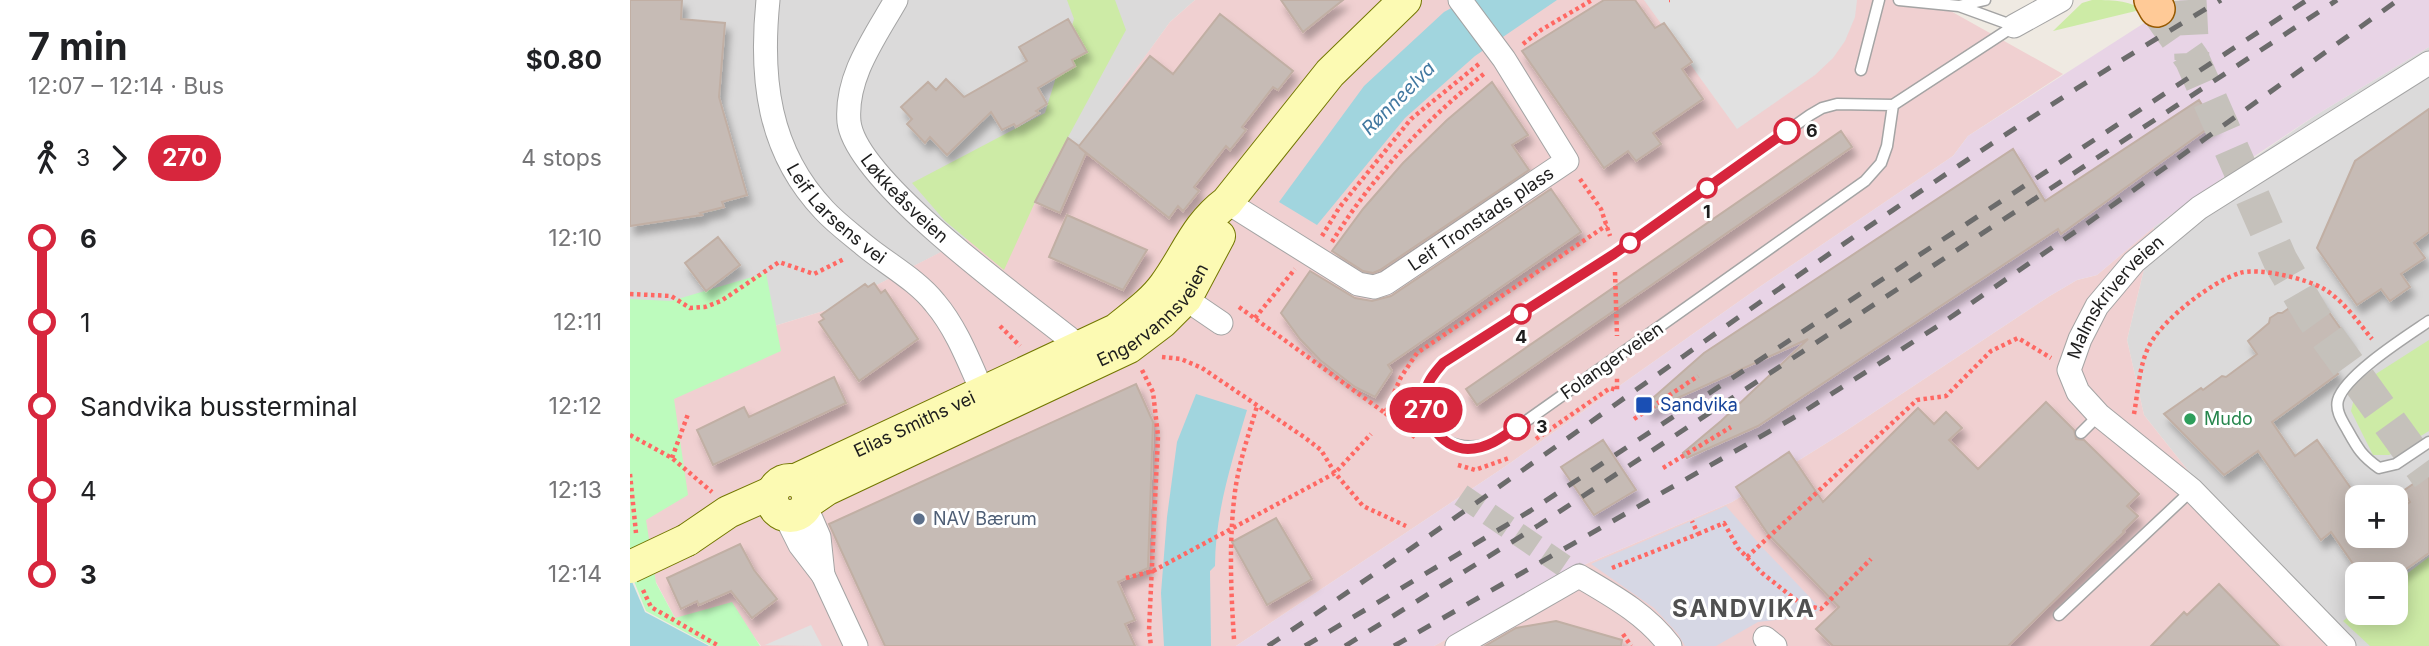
<!DOCTYPE html>
<html lang="en">
<head>
<meta charset="utf-8">
<style>
  :root { --surface:#fff; --page:#f6f6f6; --text:#202124; --muted:#757577 }
  body { margin:0; font-family:Inter,sans-serif; background:var(--page); color:var(--text); height:100vh; display:flex; flex-direction:column; font-size:26px; white-space:nowrap }
  * { box-sizing:border-box; margin:0 }
  p { font-size:23px; color:var(--muted) }
  .icon { flex:none; width:38px; height:38px; fill:none; stroke:currentColor; stroke-width:2; stroke-linecap:round; stroke-linejoin:round }
  .map { position:relative; flex:1; overflow:hidden }
  .details { display:flex; flex-direction:column; background:var(--surface); width:630px }
  .details>* { flex:none }
  .badge { padding:0 14px; border-radius:23px; font-size:24px; line-height:46px }
  .fabs { position:absolute; left:1715px; top:485px; display:grid; gap:14px }
  .fabs a { display:grid; place-items:center; width:63px; height:63px; border-radius:14px; background:var(--surface); box-shadow:0 4px 18px #0003; font-size:35px }
  .map>.badge { position:absolute; translate:-50% -50%; box-shadow:0 0 0 4px #fff }
  .legs { display:flex; align-items:center; gap:10px; height:77px; padding:0 28px; font-size:23px }
  .legs p { margin-inline-start:auto }
  .headline { display:flex; align-items:center; justify-content:space-between; height:119px; padding:0 28px }
  h1 { font-size:38px; font-weight:700; line-height:52px }
  ul { padding:0 28px; list-style:none }
  li { display:flex; align-items:center; gap:24px; height:84px; font-size:26px }
  li i { display:grid; place-items:center; width:10px; height:100%; margin:0 9px; background:currentColor }
  li i::after { content:''; width:18px; height:18px; margin:-9px; border:5px solid; border-radius:50%; background:var(--surface) }
  li p { margin-inline-start:auto }
  li:first-child i { background:linear-gradient(#0000 50%,currentColor 0) }
  li:last-child i { background:linear-gradient(currentColor 50%,#0000 0) }
  main { display:flex; flex:1; min-height:0 }
  .map>svg:first-child { display:block }
</style>
</head>
<body>
<main>
<section class="details">
<div class="headline"><div><h1>7 min</h1><p>12:07 – 12:14 · Bus</p></div><b>$0.80</b></div>
<div class="legs"><svg class="icon" aria-label="walk" viewBox="0 0 24 24"><circle cx="13" cy="4" r="2"/><path d="M13 8l-2 6 4 7M11 14l-3 7M7 12l3-4h3l4 4"/></svg>3<svg class="icon" aria-label="forward" viewBox="0 0 24 24"><path d="M9 5l7 7-7 7"/></svg><b class="badge" style="background:#d7263d;color:#fff">270</b><p>4 stops</p></div>
<ul>
<li><i style="color:#d7263d"></i><b>6</b><p>12:10</p></li>
<li><i style="color:#d7263d"></i><span>1</span><p>12:11</p></li>
<li><i style="color:#d7263d"></i><span>Sandvika bussterminal</span><p>12:12</p></li>
<li><i style="color:#d7263d"></i><span>4</span><p>12:13</p></li>
<li><i style="color:#d7263d"></i><b>3</b><p>12:14</p></li>
</ul>
</section>
<div class="map">
<svg width="1799" height="646" viewBox="0 0 1799 646">
  <defs>
    <filter id="shadow"><feDropShadow dx="4.5" dy="8" stdDeviation="3.5" flood-color="#0004"/></filter>
  </defs>
  <rect width="100%" height="100%" fill="#efeae2"/>
  <path fill="#dbdada" fill-rule="evenodd" d="M 0,0 L 565,0 L 540,22 L 411,201 L 200,309 L 0,370 Z
    M 1799,47 L 1799,646 L 1697,646 L 1514,415 L 1497,340 L 1524,227 L 1686,115 ZM 1727,497 L 1766,497 L 1766,536 L 1727,536 ZM 1727,574 L 1766,574 L 1766,612 L 1727,612 Z"/>
  <path fill="#f0d0d1" d="M 565,0 L 1301,0 L 1433,74 L 1338,136 L 1323,156 L 1128,288 L 876,466 L 606,646 L 131,646 L 118,629 L 45,618 L 0,533 L 0,370 L 200,309 L 410,201 L 540,22 Z
    M 1524,227 L 1497,340 L 1514,415 L 1697,646 L 804,646 L 956,564 L 1102,502 L 1211,434 L 1418,297 L 1447,280 L 1467,275 Z"/>
  <path fill="#e8d4e6" d="M 1550,0 L 1799,0 L 1799,47 L 1686,115 L 1601,172 L 1524,227 L 1467,275 L 1447,280 L 1418,297 L 1211,434 L 1102,502 L 956,564 L 804,646 L 606,646 L 876,466 L 1128,288 L 1323,156 L 1338,136 Z"/>
  <path fill="#cdeba6" d="M 437,0 L 485,0 L 496,30 L 417,176 L 374,270 L 315,221 L 282,183 L 415,113 L 444,19 Z
    M 1462,0 C 1478,0 1502,0 1510,10 L 1423,31 L 1452,3 Z
    M 1799,340 L 1799,431 L 1759,455 L 1743,455 L 1721,411 L 1727,386 Z
    M 1799,557 L 1799,646 L 1740,646 L 1713,621 L 1727,610 L 1727,612 L 1766,612 L 1766,582 Z"/>
  <path fill="#bdfbbd" d="M 136,273 L 151,351 L 44,399 L 58,495 L 16,520 L 26,583 L 45,618 L 102,602 L 130,646 L 81,646 L 16,611 L 0,571 L 0,299 L 41,301 Z"/>
  <path fill="#e1e1e1" d="M 1014,0 L 1227,0 L 1225,17 L 1215,41 L 1203,58 L 1185,75 L 1107,129 Z
    M 181,625 L 192,646 L 135,645 Z"/>
  <path fill="#d6d7e4" d="M 1096,506 L 1131,546 L 1191,609 L 1174,617 L 1128,622 L 1086,646 L 1055,646 L 1048,634 L 1024,608 L 961,564 Z"/>
  <path fill="#a1d5de" d="M 836,0 L 927,0 L 845,56 L 775,118 L 687,225 L 649,202 L 734,86 L 814,12 Z
    M 566,394 L 617,410 C 602,461 585,513 585,566 L 580,571 L 581,646 L 534,646 L 531,593 L 537,517 L 547,442 Z
    M 0,577 L 15,612 L 79,646 L 0,646 Z"/>
  <path fill="#c6bbb5" stroke="#c1afa4" stroke-width="2" filter="url(#shadow)" d="M 0,0 L 52,0 L 51,19 L 95,23 L 89,97 L 117,195 L 92,202 L 94,207 L 70,213 L 72,215 L 0,226 Z
    M 651,0 L 713,0 L 673,32 Z
    M 974,0 L 1005,0 L 1025,28 L 1034,23 L 1062,62 L 1052,69 L 1073,99 L 1023,133 L 1031,144 L 1006,161 L 998,151 L 974,168 L 892,51 Z
    M 590,14 L 663,71 L 648,90 L 643,87 L 612,127 L 616,130 L 600,150 L 596,146 L 564,187 L 569,191 L 553,211 L 548,206 L 539,218 L 449,147 L 456,153 L 430,213 L 405,202 L 438,138 L 449,146 L 520,56 L 543,74 Z
    M 438,19 L 457,52 L 442,60 L 445,66 L 408,88 L 417,104 L 406,111 L 409,113 L 386,127 L 384,124 L 372,130 L 361,112 L 317,155 L 300,137 L 295,143 L 277,124 L 282,119 L 271,107 L 298,82 L 306,90 L 316,79 L 334,97 L 397,61 L 389,47 Z
    M 862,82 L 898,135 L 882,145 L 899,170 L 750,270 L 743,273 L 733,271 L 702,251 L 733,209 L 773,163 L 817,120 Z
    M 1569,100 L 1584,124 L 1431,234 L 1428,229 L 1128,426 L 1057,458 L 1053,453 L 1091,421 L 1178,339 L 1019,411 L 1015,405 L 1074,353 L 1383,149 L 1415,201 Z
    M 1799,109 L 1799,232 L 1784,243 L 1795,258 L 1771,274 L 1780,287 L 1760,301 L 1751,289 L 1727,305 L 1687,248 L 1725,161 Z
    M 1211,131 L 1222,147 L 847,405 L 836,389 Z
    M 921,189 L 951,232 L 758,365 L 762,371 L 745,397 L 725,387 L 690,360 L 670,339 L 651,313 L 680,271 L 725,298 L 742,301 L 761,296 Z
    M 437,215 L 517,250 L 493,290 L 419,257 Z
    M 88,237 L 110,265 L 76,291 L 55,263 Z
    M 244,283 L 251,293 L 255,290 L 288,339 L 229,381 L 189,322 L 194,319 L 191,315 L 235,284 L 238,287 Z
    M 1684,291 L 1720,342 L 1697,359 L 1708,374 L 1642,422 L 1665,456 L 1687,440 L 1727,497 L 1727,536 L 1766,536 L 1766,512 L 1780,502 L 1773,491 L 1799,473 L 1799,553 L 1769,574 L 1730,574 L 1701,532 L 1691,540 L 1628,451 L 1594,475 L 1534,414 L 1571,388 L 1573,390 L 1592,376 L 1596,377 L 1627,354 L 1618,341 L 1639,323 L 1640,318 L 1648,313 L 1652,313 Z
    M 204,377 L 216,403 L 83,465 L 67,430 L 114,407 L 119,417 Z
    M 506,384 L 523,422 L 518,568 L 488,582 L 505,620 L 495,624 L 505,646 L 255,646 L 199,524 Z
    M 1416,402 L 1444,430 L 1446,439 L 1454,440 L 1509,494 L 1497,506 L 1508,516 L 1493,531 L 1494,532 L 1378,646 L 1203,646 L 1186,629 L 1209,607 L 1138,534 L 1106,487 L 1159,452 L 1193,502 L 1288,408 L 1304,424 L 1316,412 L 1332,428 L 1319,440 L 1348,469 Z
    M 973,440 L 1006,490 L 964,515 L 931,467 Z
    M 646,518 L 682,579 L 637,605 L 602,542 Z
    M 110,544 L 124,570 L 147,599 L 122,618 L 101,591 L 69,605 L 67,601 L 51,609 L 37,578 Z
    M 1589,584 L 1649,646 L 1521,646 L 1554,612 L 1557,615 Z
    M 926,621 L 992,640 L 991,646 L 855,646 L 886,628 Z"/>
  <g fill="none" stroke-linecap="round" stroke-linejoin="round">
    <path stroke="#c5c1bb" stroke-width="23" stroke-dasharray="23 11" stroke-linecap="butt" d="M 831,495 L 949,576"/>
    <path stroke="#c5c1bb" stroke-width="35" stroke-dasharray="35 18" stroke-linecap="butt" d="M 1559,0 L 1562,59
      M 1527,9 L 1562,59 L 1650,260 L 1683,317 L 1799,477"/>
    <defs>
      <path id="lane" d="M 1269,0 L 1329,6 L 1384,26
        M 1329,6 L 1355,0
        M 1231,70 L 1249,0
        M 1263,105 L 1257,146 L 1251,163 L 1235,181 L 868,441 C 807,464 771,410 813,363 L 984,254 L 1180,115 L 1192,108 L 1207,104 L 1263,105 L 1384,26
        M 1799,321 C 1777,336 1715,375 1708,400 C 1705,411 1713,422 1718,431 C 1728,449 1732,456 1749,468 L 1766,464 L 1799,442
        M 1451,433 L 1469,415
        M 1429,615 L 1562,490"/>
      <g id="street">
        <path id="s1" d="M 138,0 C 130,78 138,151 194,210 C 206,223 221,234 234,245 C 257,264 287,280 305,303 C 327,329 339,362 353,393"/>
        <path id="s2" d="M 266,0 C 245,37 215,77 219,122 C 226,181 390,299 440,339 L 447,350"/>
        <path d="M 1384,26 L 1431,0"/>
        <path id="s3" d="M 597,202 L 728,284 L 744,287 L 756,283 L 937,161 L 874,59 L 830,0"/>
        <path d="M 544,291 L 591,323"/>
        <path d="M 176,507 L 189,537 L 193,575"/>
        <path d="M 155,515 L 170,545 L 193,575 L 226,646"/>
        <path d="M 1135,638 L 1145,646"/>
        <path d="M 827,646 L 949,576 C 983,596 1016,614 1040,646"/>
        <path id="s4" d="M 1714,646 L 1562,490 L 1469,415 L 1448,392 L 1439,370 L 1450,339 L 1467,306 L 1504,262 L 1569,208 L 1799,63"/>
      </g>
      <g id="secondary">
        <path id="s5" d="M 166,480 L 486,330 C 503,316 522,303 535,285 C 557,255 565,226 597,202 L 700,73 L 775,0"/>
        <circle cx="160" cy="498" r="18"/>
        <path id="s6" d="M 178,502 L 197,489 L 499,347 L 532,322 L 556,298 L 589,236"/>
        <path d="M 57,540 L 98,512 L 143,492"/>
      </g>
      <path id="primary" d="M 1522,0 L 1527,9"/>
    </defs>
    <use href="#lane" stroke="#a4a4a4" stroke-width="13"/>
    <use href="#street" stroke="#a4a4a4" stroke-width="25"/>
    <use href="#secondary" stroke="#737701" stroke-width="34"/>
    <use href="#primary" stroke="#965900" stroke-width="38"/>
    <path stroke="#ff6863" stroke-width="4.5" stroke-dasharray="3.5 3.5" stroke-linecap="butt" d="M 1039,0 L 1040,0
      M 893,44 L 911,30 L 962,0
      M 950,179 L 971,209 L 980,236
      M 692,236 L 709,208 L 781,119 L 850,63
      M 702,242 C 741,178 796,119 855,73
      M 985,272 L 987,336
      M 0,294 L 41,296 L 60,308 L 75,307 L 91,301 L 149,262 L 184,274 L 214,259
      M 609,307 L 755,413 L 771,377 L 787,353 L 977,225
      M 625,318 L 665,269
      M 370,326 L 390,346
      M 532,357 L 551,359 L 572,368 L 674,437 L 691,450 L 705,473 L 733,506 L 776,526
      M 512,370 L 523,392 L 528,436 L 519,630 L 521,646
      M 755,413 L 786,438
      M 1504,414 C 1508,392 1509,366 1519,346 C 1532,320 1582,281 1610,273 C 1629,267 1677,279 1694,289 C 1713,300 1728,322 1742,339
      M 1004,419 L 1068,376
      M 0,435 L 42,458 L 82,492
      M 906,439 L 980,388 L 987,390 L 987,377
      M 42,458 L 58,414
      M 828,465 L 845,470 L 879,458
      M 1033,468 L 1101,427
      M 0,474 L 6,533
      M 1068,534 L 1094,523 L 1108,548 L 1132,573 L 1171,604 L 1191,609 L 1241,559
      M 1117,557 L 1287,400 L 1316,396 L 1361,351 L 1388,338 L 1421,358
      M 982,568 L 1068,534 L 1062,521
      M 496,578 L 523,571 L 705,473 L 741,434
      M 13,590 L 21,607 L 89,646
      M 993,634 L 1001,646
      M 604,639 C 601,593 599,546 604,500 C 607,468 618,437 627,406"/>
    <use href="#lane" stroke="#fff" stroke-width="10"/>
    <use href="#street" stroke="#fff" stroke-width="23"/>
    <use href="#secondary" stroke="#fcfab3" stroke-width="32"/>
    <use href="#primary" stroke="#ffca97" stroke-width="35"/>
    <path stroke="#6b6b6b" stroke-width="5" stroke-dasharray="14 14" stroke-linecap="butt" d="M 638,646 C 957,433 1260,195 1591,0
      M 675,646 L 900,511 L 1677,0
      M 715,646 L 909,525 L 1707,0
      M 764,646 L 1170,414 L 1308,326 L 1455,225 L 1768,0"/>
    <defs>
      <path id="secondary-bridge" d="M 0,567 L 57,540"/>
    </defs>
    <use href="#secondary-bridge" stroke="#737701" stroke-width="34" stroke-linecap="butt"/>
    <use href="#secondary-bridge" stroke="#fcfab3" stroke-width="32"/>
  </g>
  <g fill="none" stroke-linecap="round" stroke-linejoin="round">
    <defs>
      <path id="line-1" d="M 887,427 C 873,437 857,449 838,449 C 810,448 790,417 796,390 C 798,380 806,371 813,363 L 984,254 L 1157,131"/>
    </defs>
    <use href="#line-1" stroke="#fff" stroke-width="16"/>
    <use href="#line-1" stroke="#d7263d" stroke-width="10"/>
  </g>
  <g fill="#fff" stroke="#d7263d" stroke-width="3.5">
    <circle cx="1157" cy="131" r="12"/>
    <circle cx="1077" cy="188" r="9"/>
    <circle cx="1000" cy="243" r="9"/>
    <circle cx="891" cy="314" r="9"/>
    <circle cx="887" cy="427" r="12"/>
  </g>
  <rect fill="#1a4fb4" stroke="#fff" stroke-width="2.5" x="1005" y="396" width="18" height="18" rx="3.5"/>
  <circle fill="#2e9e5b" stroke="#fff" stroke-width="2.5" cx="1560" cy="419" r="7"/>
  <circle fill="#5c6f8a" stroke="#fff" stroke-width="2.5" cx="289" cy="519" r="7"/>
  <g text-anchor="middle" stroke-width="6" stroke-linejoin="round" paint-order="stroke">
    <g font-size="18" font-weight="bold" fill="#1d1d1d" stroke="#fff" text-anchor="start">
      <text x="1176" y="137">6</text>
      <text x="1077" y="218" text-anchor="middle">1</text>
      <text x="891" y="343" text-anchor="middle">4</text>
      <text x="906" y="433">3</text>
    </g>
    <g font-size="18" fill="#1d1d1d" stroke="#fff">
      <text dy="6" stroke="none"><textPath href="#s2" startOffset="229">Løkkeåsveien</textPath></text>
      <text dy="6" stroke="none"><textPath href="#s1" startOffset="236">Leif Larsens vei</textPath></text>
      <text dy="6" stroke="none"><textPath href="#s3" startOffset="298">Leif Tronstads plass</textPath></text>
      <text dy="6" stroke="none"><textPath href="#s4" startOffset="480">Malmskriverveien</textPath></text>
      <text dy="6" stroke="none"><textPath href="#s6" startOffset="396">Engervannsveien</textPath></text>
      <text transform="translate(982 361) rotate(-35)" y="6">Folangerveien</text>
      <text dy="6" stroke="none"><textPath href="#s5" startOffset="131">Elias Smiths vei</textPath></text>
    </g>
    <g font-size="18" fill="#164399" stroke="#fff" text-anchor="start">
      <text x="1030" y="411">Sandvika</text>
    </g>
    <g font-size="18" fill="#27864d" stroke="#fff" text-anchor="start">
      <text x="1574" y="425">Mudo</text>
    </g>
    <g font-size="18" fill="#4e5e75" stroke="#fff" text-anchor="start">
      <text x="303" y="525">NAV Bærum</text>
    </g>
    <g font-size="19" font-style="italic" fill="#4178a0" stroke="#fff">
      <text transform="translate(768 98) rotate(-45)" y="7">Rønneelva</text>
    </g>
    <g font-size="24" font-weight="bold" letter-spacing="2" fill="#505050" stroke="#fff">
      <text x="1114" y="617">SANDVIKA</text>
    </g>
  </g>
</svg>
<div class="fabs">
<a>+</a>
<a>−</a>
</div>
<b class="badge" style="left:796px;top:410px;background:#d7263d;color:#fff">270</b>
</div>
</main>
</body>
</html>
